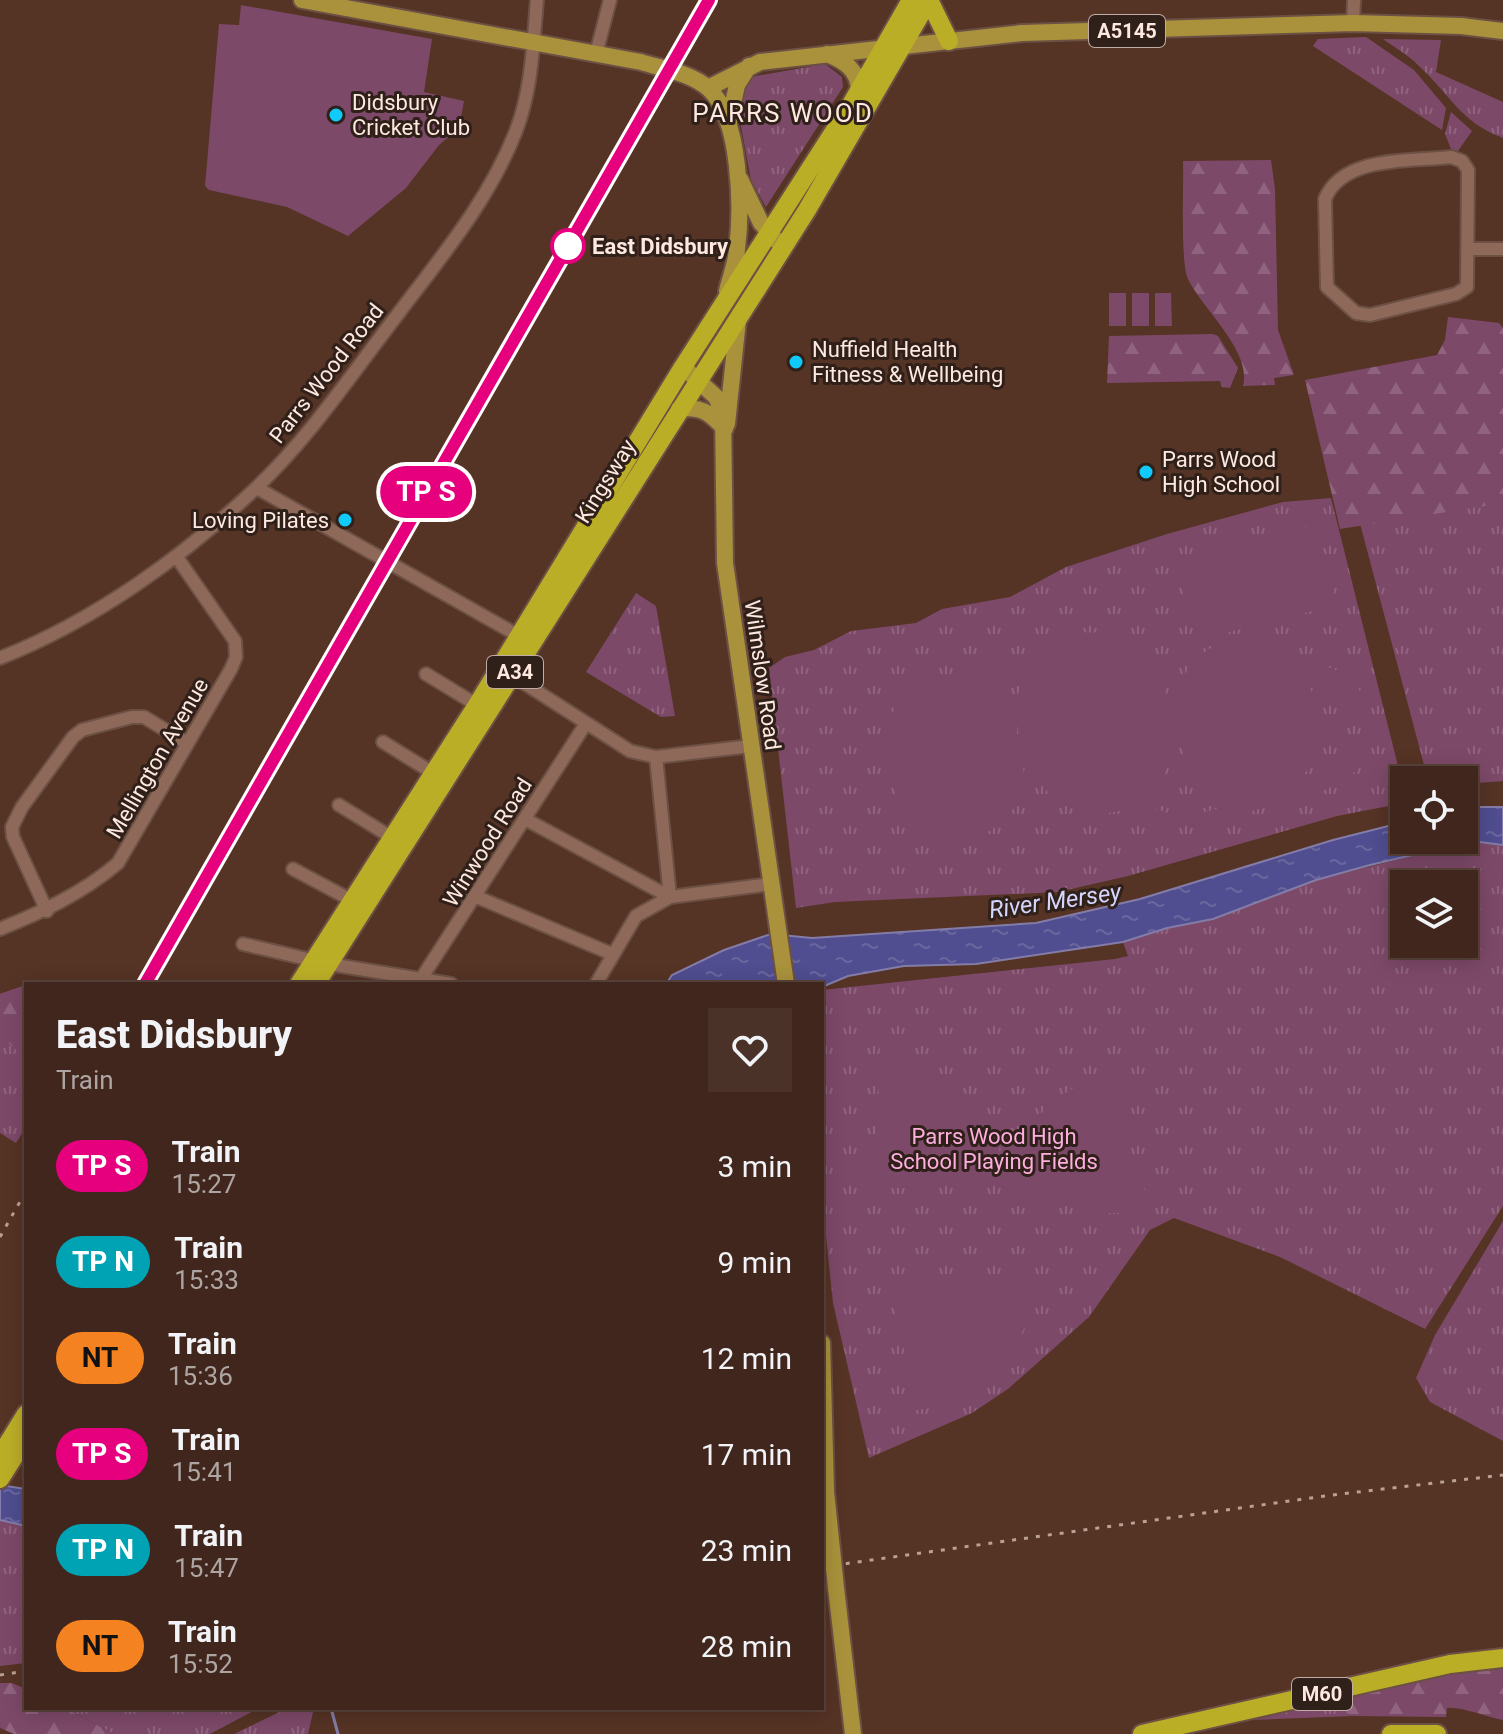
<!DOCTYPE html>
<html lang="en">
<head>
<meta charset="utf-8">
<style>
  :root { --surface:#40261c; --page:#4b3229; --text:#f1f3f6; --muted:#aea5a3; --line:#59433b }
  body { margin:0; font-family:Roboto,sans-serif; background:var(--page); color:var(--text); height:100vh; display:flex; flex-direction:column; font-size:30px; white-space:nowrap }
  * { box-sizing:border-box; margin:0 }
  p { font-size:26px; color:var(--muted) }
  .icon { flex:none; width:44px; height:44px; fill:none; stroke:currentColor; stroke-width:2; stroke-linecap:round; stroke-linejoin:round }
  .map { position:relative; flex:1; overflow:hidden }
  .details { position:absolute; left:24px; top:982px; width:800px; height:728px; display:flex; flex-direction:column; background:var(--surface); border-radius:0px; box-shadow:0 4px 20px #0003,0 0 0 2px var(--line) }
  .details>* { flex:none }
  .badge { padding:0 16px; border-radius:26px; font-size:28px; line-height:52px }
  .tools { position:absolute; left:1390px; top:766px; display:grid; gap:16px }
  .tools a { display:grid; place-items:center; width:88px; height:88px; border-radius:0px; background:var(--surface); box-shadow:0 4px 20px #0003,0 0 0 2px var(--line); font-size:40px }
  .map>.badge { position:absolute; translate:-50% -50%; box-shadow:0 0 0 4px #fff }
  .round { display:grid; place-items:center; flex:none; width:84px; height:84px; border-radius:0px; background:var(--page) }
  .overview { display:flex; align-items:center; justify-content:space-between; height:136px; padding:0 32px }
  h1 { font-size:38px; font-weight:800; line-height:60px }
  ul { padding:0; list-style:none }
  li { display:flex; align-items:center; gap:24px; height:96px; padding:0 32px }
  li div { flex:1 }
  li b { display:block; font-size:30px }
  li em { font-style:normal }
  li .badge { min-width:88px; font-weight:700; text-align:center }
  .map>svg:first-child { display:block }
</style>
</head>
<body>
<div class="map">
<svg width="1503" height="1734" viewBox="0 0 1503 1734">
  <defs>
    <pattern id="grass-tufts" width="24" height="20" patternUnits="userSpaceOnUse" patternTransform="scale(2)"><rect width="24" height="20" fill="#7d4969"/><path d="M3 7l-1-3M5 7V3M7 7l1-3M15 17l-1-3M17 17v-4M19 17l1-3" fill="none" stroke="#90637e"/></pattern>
    <pattern id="forest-firs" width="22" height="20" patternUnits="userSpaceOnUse" patternTransform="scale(2)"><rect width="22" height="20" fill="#7d4969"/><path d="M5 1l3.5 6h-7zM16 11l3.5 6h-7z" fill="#90637e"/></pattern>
    <pattern id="water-ripples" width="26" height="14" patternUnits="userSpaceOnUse" patternTransform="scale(2)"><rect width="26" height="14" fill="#504d90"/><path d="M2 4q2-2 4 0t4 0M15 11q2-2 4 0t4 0" fill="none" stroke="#6a679f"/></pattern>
  </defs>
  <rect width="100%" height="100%" fill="#553325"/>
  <path fill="url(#grass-tufts)" fill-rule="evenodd" d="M 1366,37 L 1414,70 L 1446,108 L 1442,130 L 1313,46 L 1318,39 Z
    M 1383,39 L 1441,40 L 1436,72 L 1503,102 L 1503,138 C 1460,122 1450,94 1418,65 C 1408,55 1394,47 1383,39 Z
    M 825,64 L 842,77 L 843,87 L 766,207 L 751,180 L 736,99 L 750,77 Z
    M 1451,112 L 1472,131 L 1458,151 L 1451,149 L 1445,134 Z
    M 1503,463 L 1503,781 L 1464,784 L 1464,780 L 1428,780 L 1358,516 Z
    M 1331,498 L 1404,790 L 1404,803 L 1337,816 L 1128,876 L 1058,892 L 835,902 L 796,908 L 769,668 L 785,657 L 814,650 L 851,631 L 916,623 L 942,609 L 1010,597 L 1066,567 L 1167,534 L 1283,502 Z
    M 636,593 L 656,606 L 675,716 L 661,717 L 586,672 Z
    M 1472,841 L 1503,845 L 1503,1206 L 1425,1329 L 1280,1257 L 1174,1218 L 1150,1230 L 1089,1317 L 1008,1389 L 972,1413 L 869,1458 L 833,1303 L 826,1236 L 822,1184 L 822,990 L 1115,959 L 1128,956 L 1123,942 L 1167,928 L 1213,919 L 1316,880 ZM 1404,884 L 1464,884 L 1464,944 L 1404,944 Z
    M 26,985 L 26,1127 L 16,1143 L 0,1133 L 0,994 Z
    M 1503,1221 L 1503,1441 L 1430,1402 L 1416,1378 L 1435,1335 Z
    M 0,1520 L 26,1526 L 26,1663 L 0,1666 Z
    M 1327,1702 L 1352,1716 L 1254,1720 Z
    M 65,1708 L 259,1708 L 210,1734 L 114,1734 Z
    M 288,1708 L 314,1708 L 308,1734 L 234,1734 Z"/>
  <path fill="url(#forest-firs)" d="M 1271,160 L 1275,189 L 1278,330 L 1294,375 L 1274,378 L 1275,385 L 1243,386 C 1252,351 1203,310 1188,279 C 1180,262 1184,184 1183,161 Z
    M 1448,317 L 1499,323 L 1503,328 L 1503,503 L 1340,529 L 1305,380 L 1437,355 L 1445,340 Z
    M 1213,334 L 1218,336 L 1238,368 L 1230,388 L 1222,387 L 1220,381 L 1107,383 L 1109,336 Z
    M 26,985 L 26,1057 L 0,1037 L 0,994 Z
    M 1503,1665 L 1503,1720 C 1487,1717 1460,1706 1447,1708 L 1446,1717 L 1352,1716 L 1327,1702 L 1453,1670 Z
    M 0,1683 L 12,1683 L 26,1689 L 26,1708 L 65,1708 L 114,1734 L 14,1734 L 0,1728 Z"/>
  <path fill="#7d4969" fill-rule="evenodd" d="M 241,5 L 432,39 L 424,92 L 464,101 L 459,128 L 439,145 L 406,188 L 348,236 L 287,207 L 209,190 L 205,186 L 219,24 L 239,25 Z
    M 1109,293 L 1126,293 L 1126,326 L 1109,326 Z
    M 1132,293 L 1149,293 L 1149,326 L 1132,326 Z
    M 1155,293 L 1171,293 L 1172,326 L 1155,326 Z
    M 1317,524 L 1337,605 L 1197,640 L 1176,559 Z
    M 1081,633 C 1126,629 1154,657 1167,697 L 1177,694 C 1190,639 1258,619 1296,663 L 1313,659 L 1314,663 C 1336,667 1357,680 1366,702 C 1398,782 1309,796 1255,810 C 1230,816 1203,828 1177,826 C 1160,824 1146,816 1134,805 C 1024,858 962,654 1081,633 ZM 1307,673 C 1354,678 1383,735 1343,770 C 1331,781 1312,784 1296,788 C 1321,752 1327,715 1303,674 ZM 1175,705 C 1179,759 1190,779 1236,804 C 1202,813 1172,824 1143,800 C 1172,773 1179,745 1169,707 Z
    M 1001,658 L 1006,676 L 977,684 C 1023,711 1045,795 994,828 C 893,894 831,667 958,679 L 956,670 Z
    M 880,1048 C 944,1067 999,1105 1004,1177 L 907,1175 L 906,1188 L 876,1188 L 864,1175 L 865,1144 L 877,1144 Z
    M 1127,1071 L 1131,1170 L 1144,1170 L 1144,1200 L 1132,1213 L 1102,1213 L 1101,1201 L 1005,1204 C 1008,1132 1057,1080 1127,1071 Z
    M 938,1273 L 938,1281 L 1033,1281 C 1032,1353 978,1407 907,1411 L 903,1315 L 897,1315 L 897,1283 L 906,1274 Z"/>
  <path fill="url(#water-ripples)" stroke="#847ca8" stroke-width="2" d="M 1464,807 L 1503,807 L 1503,845 L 1472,841 L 1370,865 L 1316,880 L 1213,919 L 1167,928 L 1123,942 L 976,964 L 904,966 L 848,976 L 822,987 L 666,984 L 672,975 L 724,950 L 771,934 L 812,938 L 1036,923 L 1140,899 L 1333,840 L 1404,822 L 1404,840 L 1464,840 Z
    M 0,1485 L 26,1489 L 26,1526 L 0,1520 Z"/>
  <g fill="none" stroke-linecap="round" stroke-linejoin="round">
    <path stroke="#847ca8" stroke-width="3" d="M 331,1708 L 338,1734"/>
    <defs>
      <path id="minor" d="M 1353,23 L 1354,0
        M 596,54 L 610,0
        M 1451,157 L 1462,161 L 1468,170 L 1467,287 L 1456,294 L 1370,315 L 1356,313 L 1327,287 L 1325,199 C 1343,155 1411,162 1451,157 Z
        M 1470,249 L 1503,249
        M 257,488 L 519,636
        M 0,658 C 94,621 183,557 256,488 C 310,437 353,372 398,314 C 442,256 489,200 516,131 C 532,89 533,45 537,0
        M 426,674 L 477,705
        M 513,676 L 630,751 L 656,757 L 751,746
        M 383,742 L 433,773
        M 656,757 L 670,897
        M 339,805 L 391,837
        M 525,819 L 670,897
        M 293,869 L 353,901
        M 477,897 L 612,954
        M 47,911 L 13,837 L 12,827 L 22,807 L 73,737 L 82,730 L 132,717 L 144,717 L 187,743
        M 0,929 C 42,912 83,893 118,863 L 231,669 L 236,657 L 235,641 L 176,556
        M 243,944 L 329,964 L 451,984
        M 421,979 L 585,725
        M 596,984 L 636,916 L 670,897 L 771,884"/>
      <path id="major" d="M 302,0 L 641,62 C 663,69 692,73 709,89 C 741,119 742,209 737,249 C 736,264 730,277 727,291
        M 827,54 C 845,61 858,70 859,90
        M 708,88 L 760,62 L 1022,33 L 1353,23 L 1461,26 L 1503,31
        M 729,122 L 737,85 L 749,66
        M 740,179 L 761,223 L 777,241
        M 683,367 L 716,397 L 723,413 L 725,563 L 786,984
        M 679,409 C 702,406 710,413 725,429
        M 727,424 L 738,320
        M 822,1343 L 826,1492
        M 836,1588 L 853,1734"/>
      <path id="highway" d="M 929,0 L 949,41
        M 299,984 L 477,705 L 683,367 L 849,108 L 911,0
        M 316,984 L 807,210 L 929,0
        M 0,1456 L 26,1414
        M 0,1479 L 26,1438
        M 1142,1734 L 1450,1664 L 1503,1658
        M 1391,1734 L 1437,1734"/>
    </defs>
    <use href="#minor" stroke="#6c5044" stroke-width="16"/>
    <use href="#major" stroke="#6c5044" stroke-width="20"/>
    <use href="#highway" stroke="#6c5044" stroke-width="22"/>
    <use href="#minor" stroke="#8e6959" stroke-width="12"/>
    <use href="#major" stroke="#a9923b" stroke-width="16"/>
    <use href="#highway" stroke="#bbae27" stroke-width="18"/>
    <path stroke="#bba095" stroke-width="3" stroke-dasharray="4 8" stroke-linecap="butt" d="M 150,984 L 715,0
      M 0,1237 L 26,1191
      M 822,1567 L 1332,1495 L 1503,1475
      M 0,1675 L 26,1671"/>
    <defs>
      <path id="major-bridge" d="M 826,1492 L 836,1588"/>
    </defs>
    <use href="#major-bridge" stroke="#6c5044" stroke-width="20" stroke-linecap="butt"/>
    <use href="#major-bridge" stroke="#a9923b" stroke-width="16"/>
  </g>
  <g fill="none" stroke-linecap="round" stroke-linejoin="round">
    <defs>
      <path id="line" d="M 145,984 L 709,0"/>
    </defs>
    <use href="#line" stroke="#fff" stroke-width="18"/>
    <use href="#line" stroke="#e6007e" stroke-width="12"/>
  </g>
  <g fill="#10cafa" stroke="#2f2019" stroke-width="3">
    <circle cx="336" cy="115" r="8"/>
    <circle cx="796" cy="362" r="8"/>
    <circle cx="1146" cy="472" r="8"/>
    <circle cx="345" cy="520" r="8"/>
  </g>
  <circle fill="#fff" stroke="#e6007e" stroke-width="4" cx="568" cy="246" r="16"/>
  <g text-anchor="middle" stroke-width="6" stroke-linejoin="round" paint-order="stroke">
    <g fill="#2f2019" stroke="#c0aca4" stroke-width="2">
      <rect x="1089" y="15" width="76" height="32" rx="6"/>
      <rect x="487" y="656" width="56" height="32" rx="6"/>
      <rect x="1292" y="1678" width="60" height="32" rx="6"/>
    </g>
    <g font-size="20" font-weight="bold" fill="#fee8df">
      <text x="1127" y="38">A5145</text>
      <text x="515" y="679">A34</text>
      <text x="1322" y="1701">M60</text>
    </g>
    <g font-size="22" fill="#fee8df" stroke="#2f2019" text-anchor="start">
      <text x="352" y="110">Didsbury<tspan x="352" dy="25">Cricket Club</tspan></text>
      <text x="812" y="357">Nuffield Health<tspan x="812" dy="25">Fitness &amp; Wellbeing</tspan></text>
      <text x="1162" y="467">Parrs Wood<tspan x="1162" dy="25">High School</tspan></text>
      <text x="329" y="528" text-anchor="end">Loving Pilates</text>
    </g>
    <g font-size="22" font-weight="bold" fill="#fee8df" stroke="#2f2019" text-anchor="start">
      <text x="592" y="254">East Didsbury</text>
    </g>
    <g font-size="22" fill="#fee8df" stroke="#2f2019">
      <text transform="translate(326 373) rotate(-52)" y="8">Parrs Wood Road</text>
      <text transform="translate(605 481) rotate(-58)" y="8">Kingsway</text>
      <text transform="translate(763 675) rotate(82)" y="8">Wilmslow Road</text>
      <text transform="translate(157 758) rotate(-60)" y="8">Mellington Avenue</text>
      <text transform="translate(487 842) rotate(-58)" y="8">Winwood Road</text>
    </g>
    <g font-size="22" fill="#feaede" stroke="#2f2019">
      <text x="994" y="1144">Parrs Wood High<tspan x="994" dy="25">School Playing Fields</tspan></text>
    </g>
    <g font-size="24" font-style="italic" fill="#d4d6fe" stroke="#2f2019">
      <text transform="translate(1055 901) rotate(-8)" y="8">River Mersey</text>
    </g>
    <g font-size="26" letter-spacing="2" fill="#fee8df" stroke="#2f2019">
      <text x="783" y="122">PARRS WOOD</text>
    </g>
  </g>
</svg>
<div class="tools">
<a><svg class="icon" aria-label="locate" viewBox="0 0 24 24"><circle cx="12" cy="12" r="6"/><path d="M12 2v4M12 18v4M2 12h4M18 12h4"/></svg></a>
<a><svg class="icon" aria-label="layers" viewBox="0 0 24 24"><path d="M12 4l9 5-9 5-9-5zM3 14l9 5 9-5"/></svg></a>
</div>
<b class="badge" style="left:426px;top:492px;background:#e6007e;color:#fff">TP S</b>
<section class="details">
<div class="overview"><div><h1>East Didsbury</h1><p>Train</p></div><a class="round"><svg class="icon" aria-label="heart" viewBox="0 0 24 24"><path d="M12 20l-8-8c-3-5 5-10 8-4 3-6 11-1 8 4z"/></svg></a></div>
<ul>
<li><span class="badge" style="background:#e6007e;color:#fff">TP S</span><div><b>Train</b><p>15:27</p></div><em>3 min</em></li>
<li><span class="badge" style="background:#00a3b4;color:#fff">TP N</span><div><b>Train</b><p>15:33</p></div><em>9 min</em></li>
<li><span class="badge" style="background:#f58220;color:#111">NT</span><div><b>Train</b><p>15:36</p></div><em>12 min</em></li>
<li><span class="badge" style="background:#e6007e;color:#fff">TP S</span><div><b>Train</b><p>15:41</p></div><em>17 min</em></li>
<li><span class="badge" style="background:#00a3b4;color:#fff">TP N</span><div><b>Train</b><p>15:47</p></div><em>23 min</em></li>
<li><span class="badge" style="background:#f58220;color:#111">NT</span><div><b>Train</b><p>15:52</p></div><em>28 min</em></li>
</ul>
</section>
</div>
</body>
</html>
